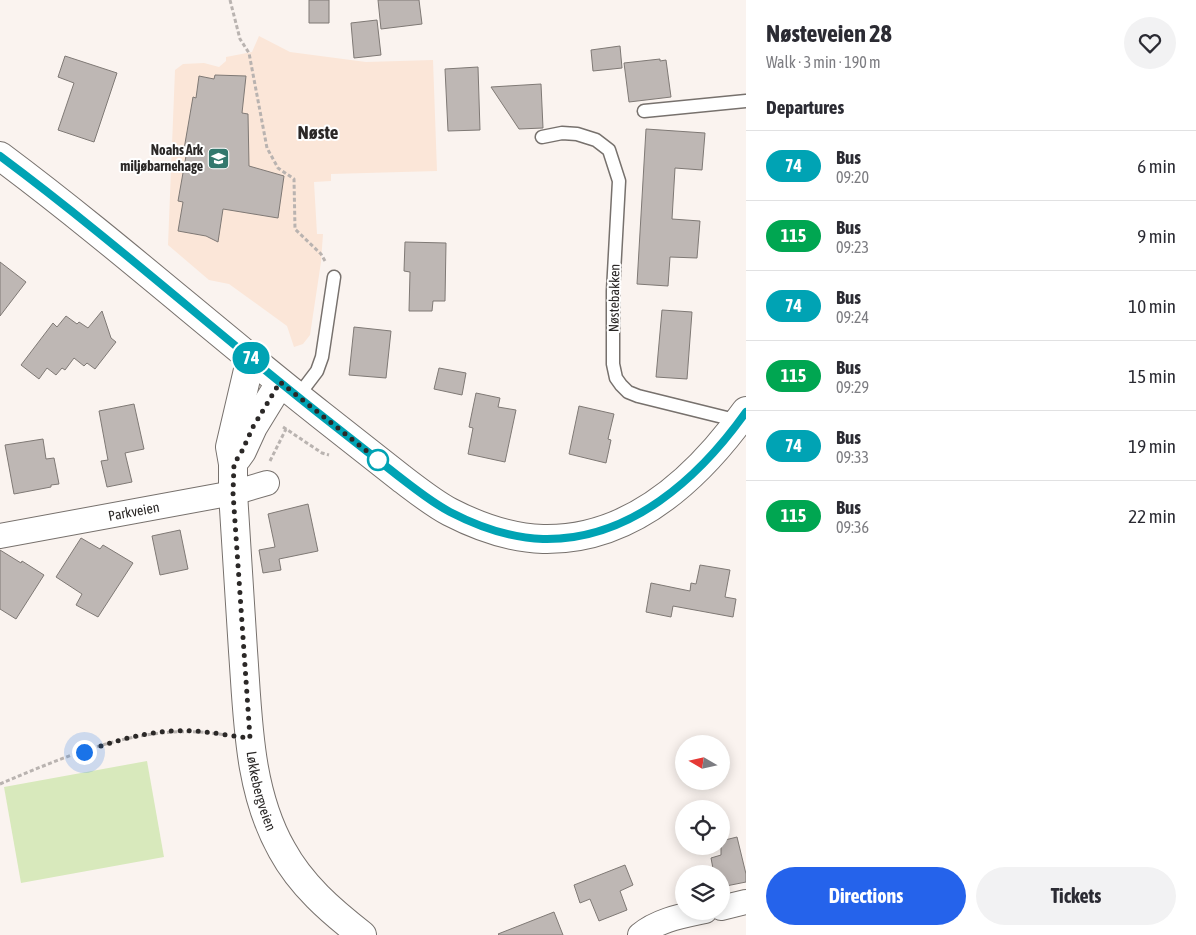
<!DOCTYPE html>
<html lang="en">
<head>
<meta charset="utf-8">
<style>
  :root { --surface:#fff; --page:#f2f2f3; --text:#2b2b33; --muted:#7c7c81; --line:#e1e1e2; --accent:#2563eb }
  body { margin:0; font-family:"Asap Condensed",sans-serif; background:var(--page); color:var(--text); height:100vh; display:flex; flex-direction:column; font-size:19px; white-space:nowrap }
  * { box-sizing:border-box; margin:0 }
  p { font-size:16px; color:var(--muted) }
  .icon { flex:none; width:28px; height:28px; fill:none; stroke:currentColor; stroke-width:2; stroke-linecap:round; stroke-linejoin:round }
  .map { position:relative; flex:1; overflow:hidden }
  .details { display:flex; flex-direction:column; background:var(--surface); width:450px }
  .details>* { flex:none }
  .badge { padding:0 10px; border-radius:16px; font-size:18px; line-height:32px }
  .needle { width:32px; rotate:279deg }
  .controls { position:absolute; left:675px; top:735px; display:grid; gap:10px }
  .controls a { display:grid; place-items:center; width:55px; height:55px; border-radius:50%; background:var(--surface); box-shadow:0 2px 12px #0003; font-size:25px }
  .you { position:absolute; width:25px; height:25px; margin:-12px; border:4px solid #fff; border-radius:50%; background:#1a73e8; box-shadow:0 0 0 8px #1a73e833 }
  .map>.badge { position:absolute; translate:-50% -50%; box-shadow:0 0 0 2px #fff }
  h2 { padding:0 20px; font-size:19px; line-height:45px }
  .round { display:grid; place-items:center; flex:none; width:52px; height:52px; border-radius:26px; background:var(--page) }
  .summary { display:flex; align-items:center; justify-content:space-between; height:85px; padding:0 20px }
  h1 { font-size:24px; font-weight:700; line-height:38px }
  .cta { display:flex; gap:10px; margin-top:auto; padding:10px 20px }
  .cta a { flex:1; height:58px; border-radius:30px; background:var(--accent); color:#fff; font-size:20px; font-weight:700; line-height:58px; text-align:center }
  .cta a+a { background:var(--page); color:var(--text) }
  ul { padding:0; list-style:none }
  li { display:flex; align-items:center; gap:15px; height:70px; padding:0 20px; border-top:1px solid var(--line) }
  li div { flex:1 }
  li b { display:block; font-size:19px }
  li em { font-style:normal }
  li .badge { min-width:55px; font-weight:700; text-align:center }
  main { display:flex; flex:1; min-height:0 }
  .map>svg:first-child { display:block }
</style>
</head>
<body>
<main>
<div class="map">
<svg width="746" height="935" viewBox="0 0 746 935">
  <rect width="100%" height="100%" fill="#faf3ef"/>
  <path fill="#fbe6d8" d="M 259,36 L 290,52 L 366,62 L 433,60 L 437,171 L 331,174 L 331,181 L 314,182 L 317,234 L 323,234 L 321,262 L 310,335 L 303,344 L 294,347 L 287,326 L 229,284 L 209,280 L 168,245 L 175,70 L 183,64 L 204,63 L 219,67 L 226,61 L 226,57 L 252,52 Z"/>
  <path fill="#d8e9bc" d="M 147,761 L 164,857 L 21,883 L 4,787 Z"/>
  <path fill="#beb7b4" stroke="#7f7975" d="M 309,0 L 329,0 L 329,23 L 309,23 Z
    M 378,0 L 419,0 L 422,24 L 381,29 Z
    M 377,20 L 381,55 L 354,58 L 351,23 Z
    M 620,46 L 622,68 L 593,71 L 591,50 Z
    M 65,56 L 117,73 L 94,142 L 58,130 L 74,83 L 58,77 Z
    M 660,59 L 660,61 L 666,60 L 671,97 L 629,102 L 624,63 Z
    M 478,67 L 480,130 L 448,131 L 445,69 Z
    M 215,75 L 246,76 L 242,113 L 248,114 L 249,166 L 284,176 L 278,218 L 223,209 L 218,242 L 206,236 L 178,231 L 183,202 L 178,201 L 186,156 L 183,155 L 193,97 L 196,98 L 199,76 L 214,79 Z
    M 541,84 L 543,128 L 519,129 L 491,87 Z
    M 646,129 L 705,133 L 702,170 L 675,168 L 672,219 L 700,221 L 697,258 L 670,257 L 668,286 L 637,284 Z
    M 405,242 L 446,243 L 445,301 L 433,301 L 432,311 L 409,311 L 410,272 L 404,271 Z
    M 0,262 L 26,282 L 0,316 Z
    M 662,310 L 692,312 L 687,379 L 656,377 Z
    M 102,311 L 111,338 L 116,342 L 95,369 L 87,363 L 84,366 L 74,358 L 65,370 L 62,368 L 56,375 L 47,368 L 39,379 L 21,365 L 53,323 L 57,327 L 66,316 L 77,324 L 79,322 L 88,328 Z
    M 354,327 L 391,331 L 386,378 L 349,375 Z
    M 439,368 L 466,373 L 462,395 L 434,389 Z
    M 476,393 L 500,398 L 498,407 L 516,410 L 505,462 L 468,454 L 473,428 L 469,427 Z
    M 134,404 L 144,449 L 125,453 L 132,482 L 107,487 L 101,461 L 108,460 L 99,411 Z
    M 579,406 L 614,414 L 608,439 L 611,440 L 606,463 L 569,454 Z
    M 43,439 L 46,459 L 54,458 L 59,484 L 51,485 L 51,487 L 14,494 L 5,445 Z
    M 308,504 L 318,551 L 279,559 L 281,570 L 263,573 L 259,550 L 275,547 L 268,514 Z
    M 180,530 L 188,569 L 160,575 L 152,536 Z
    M 81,538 L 100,549 L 103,545 L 133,563 L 98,617 L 76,605 L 82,594 L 56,577 Z
    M 0,550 L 21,563 L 22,561 L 44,575 L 16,619 L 0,609 Z
    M 700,565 L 730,570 L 725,597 L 736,599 L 733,617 L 673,606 L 671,617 L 646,612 L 651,583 L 690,591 L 691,583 L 696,584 Z
    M 737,837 L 746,874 L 746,882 L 721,887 L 721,874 L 714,874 L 711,858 L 721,855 L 721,841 Z
    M 625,865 L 633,885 L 620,891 L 627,910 L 599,921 L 590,899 L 580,903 L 574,885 Z
    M 554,912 L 563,935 L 499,935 L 498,934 Z"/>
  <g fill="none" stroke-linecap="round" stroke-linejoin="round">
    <defs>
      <path id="lane" d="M 644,111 L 746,101
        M 542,137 L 562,133 L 577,134 L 596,140 L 609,150 L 619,181 L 613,291 L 613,364 L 616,378 L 621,385 L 628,392 L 638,396 L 739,421
        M 298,396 L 317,371 L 322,357 L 334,277"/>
      <g id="street">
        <path id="s1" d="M 0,536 L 233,493 L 267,483"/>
        <path d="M 721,908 L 746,902"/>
        <path d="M 640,935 C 658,920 682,916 705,911"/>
      </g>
      <g id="secondary">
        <path d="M 0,156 C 110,238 213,330 321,415 C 348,436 374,457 401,478 C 417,490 433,503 450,512 C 479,527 510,538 543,539 C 631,541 698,478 746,411"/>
        <path id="s2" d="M 254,361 L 248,370 L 230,447 L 233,464 L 233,493 C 236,546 240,598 243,651 C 248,718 248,790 282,850 C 301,885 331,911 362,935"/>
        <path d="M 237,458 L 242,451 L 253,427 L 280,383"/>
      </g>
    </defs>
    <use href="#lane" stroke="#77716d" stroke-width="15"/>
    <use href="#street" stroke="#77716d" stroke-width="26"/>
    <use href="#secondary" stroke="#77716d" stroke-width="30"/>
    <path stroke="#b9b3b0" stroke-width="3" stroke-dasharray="4 2.5" stroke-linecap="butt" d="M 230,0 L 240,39 L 249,53 L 267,148 L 278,168 L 294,179 L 295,229 L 321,254 L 325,261
      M 283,427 L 322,453 L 329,455
      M 270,461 L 286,429
      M 0,784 C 71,754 146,721 225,735"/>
    <use href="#lane" stroke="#fff" stroke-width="12"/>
    <use href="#street" stroke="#fff" stroke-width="24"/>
    <use href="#secondary" stroke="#fff" stroke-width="28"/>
  </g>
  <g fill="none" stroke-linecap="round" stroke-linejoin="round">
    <defs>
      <path id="line" d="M 0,156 C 109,237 211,328 317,412 C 344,433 370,454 397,475 C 414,488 431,502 450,512 C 479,527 510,538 543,539 C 630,541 699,478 746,412"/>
    </defs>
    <use href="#line" stroke="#fff" stroke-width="11"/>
    <use href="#line" stroke="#00a3b4" stroke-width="8"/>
    <path stroke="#2b2827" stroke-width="5" stroke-dasharray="0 9" d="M 84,752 C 119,739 155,729 193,731 C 212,732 231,736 250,738 L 233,493 L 234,464 L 242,451 L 253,427 L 280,382 L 383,464 L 378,460"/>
  </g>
  <defs>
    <symbol id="school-square" viewBox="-11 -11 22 22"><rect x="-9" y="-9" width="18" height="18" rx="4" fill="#33786d" stroke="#fff"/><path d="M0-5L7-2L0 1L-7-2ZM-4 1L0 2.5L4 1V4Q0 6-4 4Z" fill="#fff"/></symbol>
  </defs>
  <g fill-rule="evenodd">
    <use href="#school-square" x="206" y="146" width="25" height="25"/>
  </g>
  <circle fill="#fff" stroke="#00a3b4" stroke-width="2.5" cx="378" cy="460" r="10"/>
  <g text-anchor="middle" stroke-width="4" stroke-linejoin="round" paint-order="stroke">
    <g font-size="14" font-weight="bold" fill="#2b2827" stroke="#fff" text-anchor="end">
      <text x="203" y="155">Noahs Ark<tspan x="203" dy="16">miljøbarnehage</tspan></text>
    </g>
    <g font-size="14" fill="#2b2827" stroke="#fff">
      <text transform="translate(614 298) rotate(-89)" y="5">Nøstebakken</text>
      <text dy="5" stroke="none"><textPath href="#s1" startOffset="136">Parkveien</textPath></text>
      <text dy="5" stroke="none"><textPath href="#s2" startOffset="436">Løkkebergveien</textPath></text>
    </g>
    <g font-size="19" font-weight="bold" fill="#2b2827" stroke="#fff">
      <text x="318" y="139">Nøste</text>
    </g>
  </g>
</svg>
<div class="controls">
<a><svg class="needle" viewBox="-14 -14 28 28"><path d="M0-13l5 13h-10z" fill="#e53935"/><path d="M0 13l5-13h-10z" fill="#7c7c81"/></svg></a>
<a><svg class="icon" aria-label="locate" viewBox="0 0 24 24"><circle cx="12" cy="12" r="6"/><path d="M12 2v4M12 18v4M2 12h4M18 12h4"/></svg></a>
<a><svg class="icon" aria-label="layers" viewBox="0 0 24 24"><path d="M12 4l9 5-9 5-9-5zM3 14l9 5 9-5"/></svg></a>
</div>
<div class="you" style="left:84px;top:752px"></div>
<b class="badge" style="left:251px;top:358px;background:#00a3b4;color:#fff">74</b>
</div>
<section class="details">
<div class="summary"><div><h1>Nøsteveien 28</h1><p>Walk · 3 min · 190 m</p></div><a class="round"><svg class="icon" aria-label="heart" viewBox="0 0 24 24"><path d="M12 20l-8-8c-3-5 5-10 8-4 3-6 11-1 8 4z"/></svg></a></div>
<h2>Departures</h2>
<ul>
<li><span class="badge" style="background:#00a3b4;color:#fff">74</span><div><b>Bus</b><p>09:20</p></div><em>6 min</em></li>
<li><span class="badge" style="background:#00a651;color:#fff">115</span><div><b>Bus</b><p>09:23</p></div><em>9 min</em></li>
<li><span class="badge" style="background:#00a3b4;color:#fff">74</span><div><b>Bus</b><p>09:24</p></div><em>10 min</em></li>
<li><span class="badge" style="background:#00a651;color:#fff">115</span><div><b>Bus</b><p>09:29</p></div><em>15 min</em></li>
<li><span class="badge" style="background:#00a3b4;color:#fff">74</span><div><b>Bus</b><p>09:33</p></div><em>19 min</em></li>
<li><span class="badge" style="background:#00a651;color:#fff">115</span><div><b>Bus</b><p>09:36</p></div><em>22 min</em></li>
</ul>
<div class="cta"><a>Directions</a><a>Tickets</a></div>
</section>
</main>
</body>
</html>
